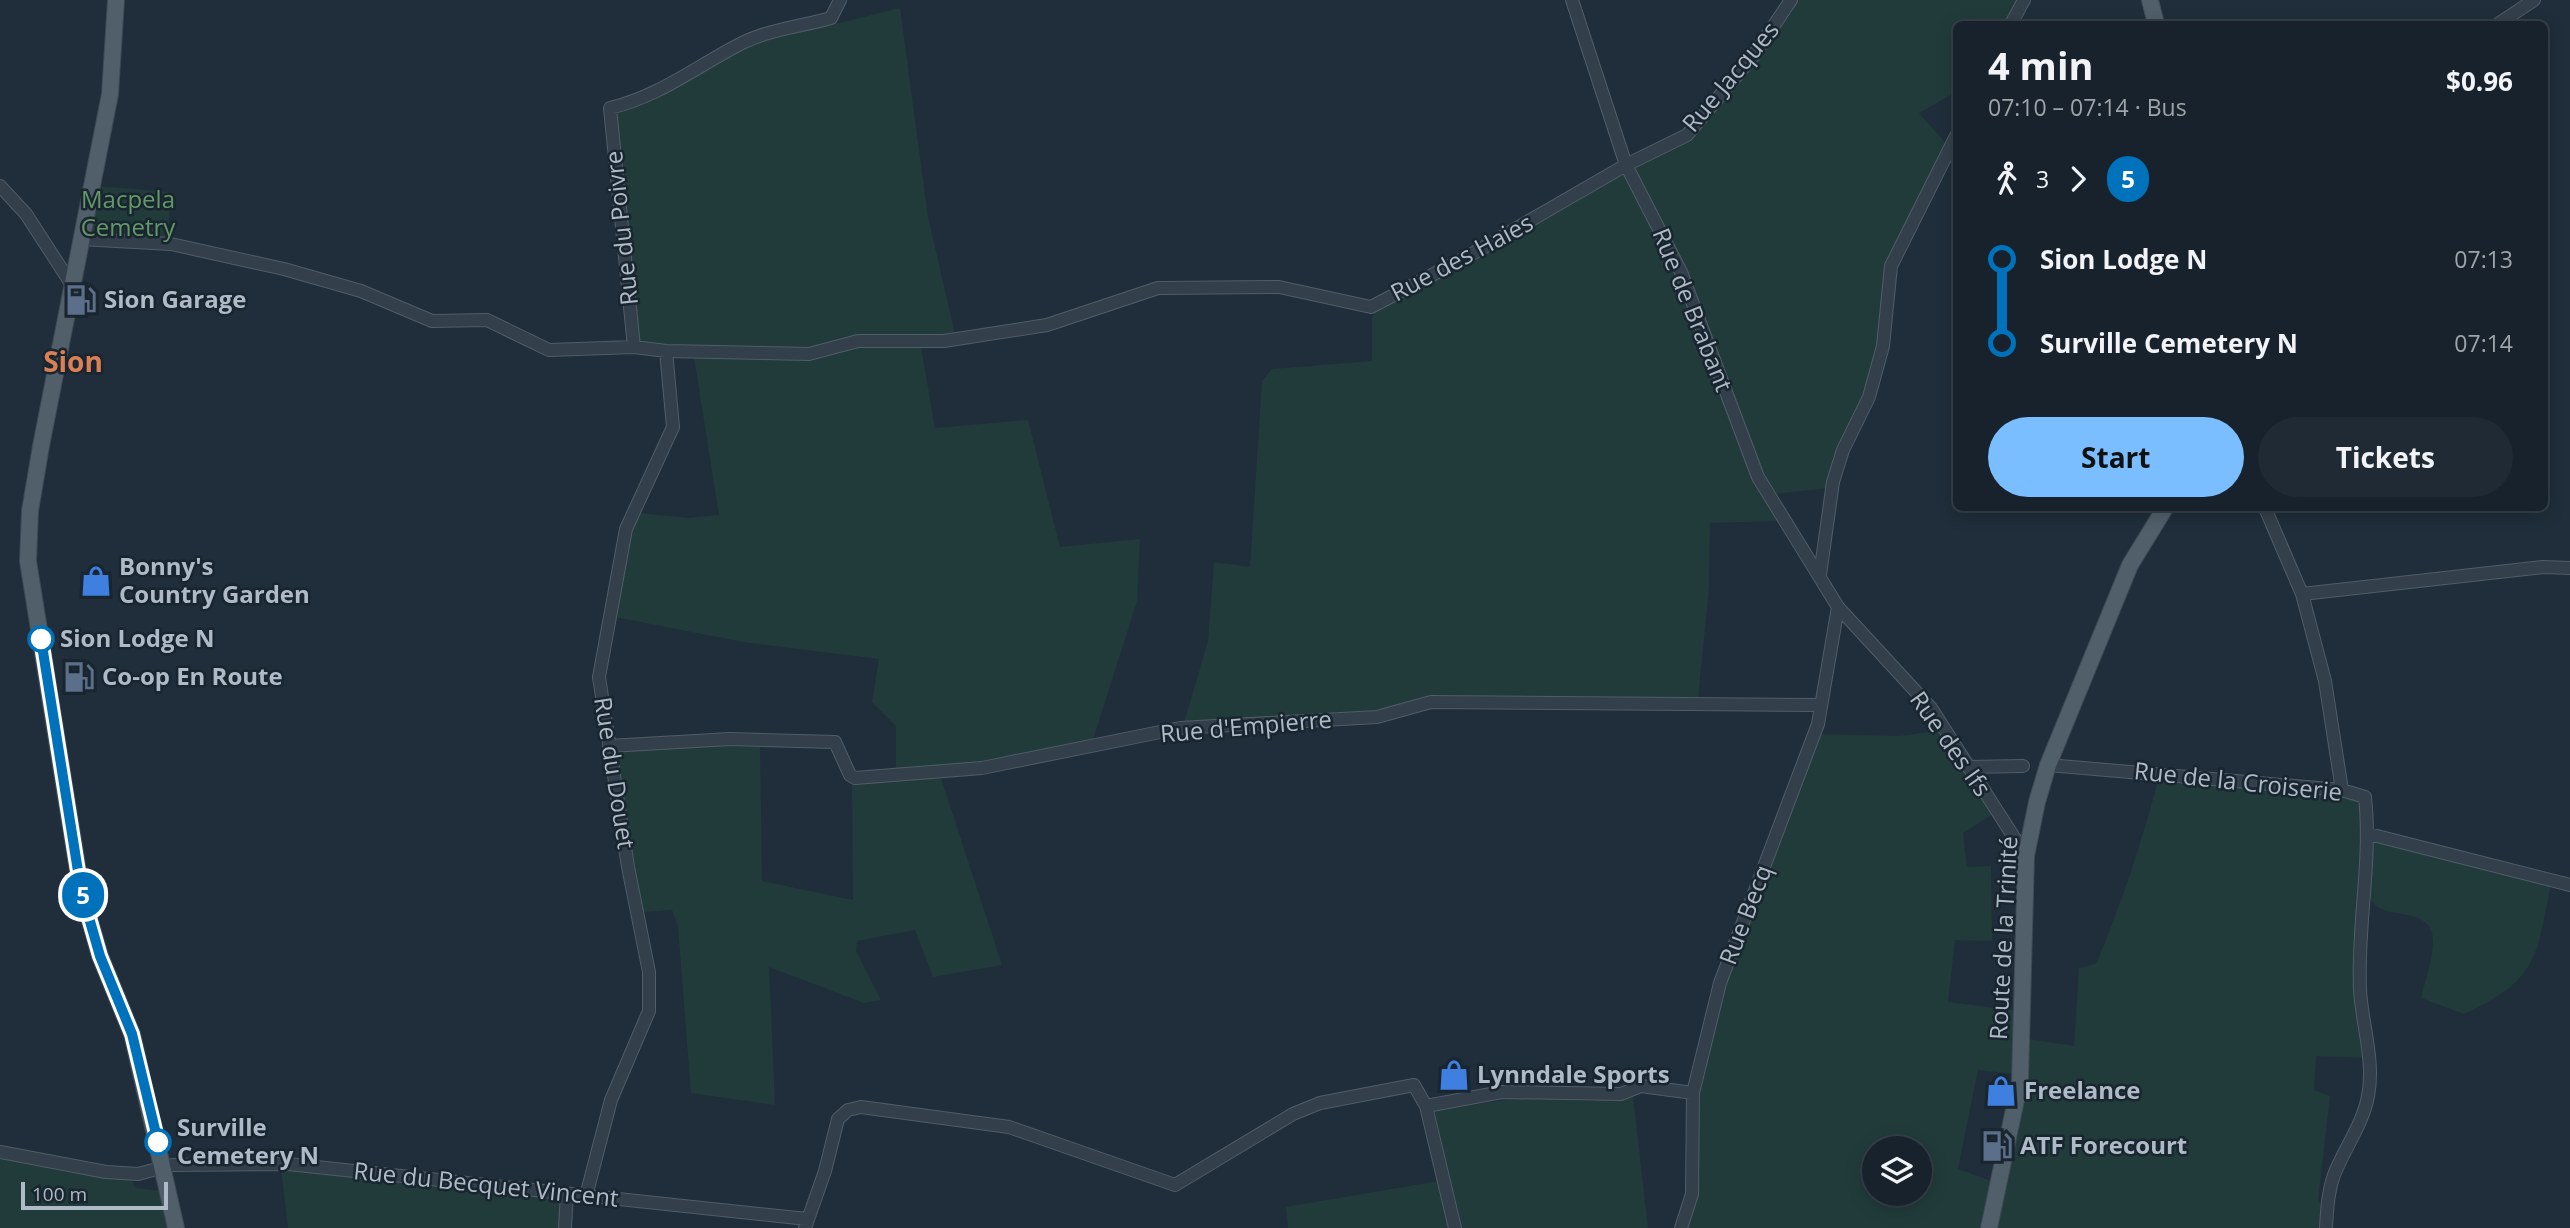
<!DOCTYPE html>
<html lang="en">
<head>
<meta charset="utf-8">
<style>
  :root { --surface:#17222c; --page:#202a34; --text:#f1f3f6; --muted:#9ea4a9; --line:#363f48; --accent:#7bbeff }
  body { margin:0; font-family:"Open Sans",sans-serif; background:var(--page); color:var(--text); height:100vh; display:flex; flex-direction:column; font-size:26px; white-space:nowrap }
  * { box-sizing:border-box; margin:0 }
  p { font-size:23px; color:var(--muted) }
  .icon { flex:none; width:38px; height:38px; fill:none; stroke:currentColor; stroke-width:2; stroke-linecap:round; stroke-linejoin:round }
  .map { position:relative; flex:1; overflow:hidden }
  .side { position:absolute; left:1953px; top:21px; width:595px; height:490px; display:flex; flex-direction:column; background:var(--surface); border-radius:10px; box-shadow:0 4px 18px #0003,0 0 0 2px var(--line) }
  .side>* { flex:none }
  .badge { padding:0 14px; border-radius:23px; font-size:24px; line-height:46px }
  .controls { position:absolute; left:1862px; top:1136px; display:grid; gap:14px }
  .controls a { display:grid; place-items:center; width:70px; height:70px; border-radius:50%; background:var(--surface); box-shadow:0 4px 18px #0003,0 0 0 2px var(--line); font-size:35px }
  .scale { position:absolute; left:21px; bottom:18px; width:147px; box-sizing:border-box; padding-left:7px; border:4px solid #aebac7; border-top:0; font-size:19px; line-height:24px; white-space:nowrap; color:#aebac7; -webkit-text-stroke:5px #19252f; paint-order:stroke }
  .map>.badge { position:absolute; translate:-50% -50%; box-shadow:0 0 0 4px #fff }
  .legs { display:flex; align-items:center; gap:10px; height:77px; padding:0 35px; font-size:23px }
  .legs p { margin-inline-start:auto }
  .summary { display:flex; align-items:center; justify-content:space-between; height:119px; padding:0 35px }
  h1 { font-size:38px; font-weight:700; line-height:52px }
  .primary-button { display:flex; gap:14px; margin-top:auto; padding:14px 35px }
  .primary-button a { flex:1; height:80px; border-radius:42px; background:var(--accent); color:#111; font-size:28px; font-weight:700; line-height:80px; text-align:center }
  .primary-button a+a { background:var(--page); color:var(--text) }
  ul { padding:0 35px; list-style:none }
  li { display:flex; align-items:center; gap:24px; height:84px; font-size:26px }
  li i { display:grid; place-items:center; width:10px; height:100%; margin:0 9px; background:currentColor }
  li i::after { content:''; width:18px; height:18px; margin:-9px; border:5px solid; border-radius:50%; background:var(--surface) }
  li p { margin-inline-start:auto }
  li:first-child i { background:linear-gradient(#0000 50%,currentColor 0) }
  li:last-child i { background:linear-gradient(currentColor 50%,#0000 0) }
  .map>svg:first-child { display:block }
</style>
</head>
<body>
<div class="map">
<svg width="2570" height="1228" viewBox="0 0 2570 1228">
  <rect width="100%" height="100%" fill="#1f2e3a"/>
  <path fill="#213b3b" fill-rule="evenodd" d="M 1797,0 L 2021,0 L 2009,24 L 1956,24 L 1956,92 L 1919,113 L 1949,147 L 1890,262 L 1880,340 L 1868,387 L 1830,488 L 1774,494 L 1754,453 L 1688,273 L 1634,167 L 1690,137 L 1732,92 L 1793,11 Z
    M 900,8 L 928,217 L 955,334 L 816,349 L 671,348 L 640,341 L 615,114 L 668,92 L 750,45 Z
    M 1624,173 L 1670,257 L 1780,521 L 1710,523 L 1709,588 L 1698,699 L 1422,697 L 1380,712 L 1184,723 L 1208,641 L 1214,562 L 1250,567 L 1262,381 L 1272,369 L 1372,361 L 1372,318 L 1376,308 Z
    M 97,186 L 170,192 L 168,241 L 95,237 L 86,229 Z
    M 860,345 L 921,347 L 935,428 L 1028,420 L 1060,547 L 1140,539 L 1137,601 L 1092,743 L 947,769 L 896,772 L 896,726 L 872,702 L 879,659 L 743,642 L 615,617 L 632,528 L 639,513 L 688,518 L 719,515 L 694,357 L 822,357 Z
    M 1938,731 L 1993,814 L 1963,833 L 1967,867 L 1991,866 L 1992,941 L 1955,940 L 1948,1002 L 2018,1011 L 2015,1074 L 1978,1070 L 1958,1169 L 1997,1183 L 1984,1228 L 1688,1228 L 1697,1197 L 1700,1091 L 1713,1028 L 1731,967 L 1818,734 L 1899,736 ZM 1874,1148 L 1920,1148 L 1920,1194 L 1874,1194 Z
    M 677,745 L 760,745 L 762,881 L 853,900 L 852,781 L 940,775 L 1002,965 L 933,977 L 915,930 L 857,941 L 856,951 L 881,1000 L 864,1003 L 769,967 L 775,1105 L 691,1093 L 678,926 L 672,910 L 642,912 L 615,751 Z
    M 2159,777 L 2343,796 L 2358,800 L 2362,809 L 2357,971 C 2352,997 2361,1031 2364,1058 L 2316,1056 L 2314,1090 L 2330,1096 L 2318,1200 L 2322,1206 L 2321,1228 L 1996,1228 C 2011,1166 2026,1104 2029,1039 L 2074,1046 L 2079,968 L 2096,964 C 2122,903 2142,841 2159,777 Z
    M 2371,837 L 2551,884 C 2536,958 2538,980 2464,1014 L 2421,998 C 2425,981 2432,961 2433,943 C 2434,910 2401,918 2379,908 C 2374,905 2369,896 2365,891 Z
    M 1633,1096 L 1648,1228 L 1459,1228 L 1435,1111 L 1519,1098 L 1593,1101 Z
    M 0,1155 C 42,1169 88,1177 132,1180 L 135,1188 L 162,1191 L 170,1228 L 0,1228 Z
    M 281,1169 L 561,1198 L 561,1228 L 288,1228 Z
    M 1438,1181 L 1448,1228 L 1288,1228 L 1286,1207 Z"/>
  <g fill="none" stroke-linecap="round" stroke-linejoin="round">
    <defs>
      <path id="minor" d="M 1572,0 L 1626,165 L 1681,272 L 1758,477 L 1838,607 L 1931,708 L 2026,856
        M 2011,24 L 2024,0
        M 2498,24 L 2534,0
        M 0,186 L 26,214 L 70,282
        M 80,239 L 171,244 L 284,269 L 361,291 L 432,321 L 487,320 L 549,350 L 634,347 L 666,351 L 809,354 L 858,341 L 944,341 L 1047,325 L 1158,288 L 1279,287 L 1371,307 L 1472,254 L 1626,165 L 1687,135 L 1754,55 L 1791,0
        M 634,347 L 610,108 C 660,96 697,66 742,43 C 768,30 803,26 831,18 L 840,0
        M 2265,508 L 2302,594 L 2325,681 L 2342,790
        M 1820,575 L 1833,482 L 1843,450 L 1869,397 L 1883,346 L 1891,266 L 1956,136
        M 2302,594 L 2543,567 L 2570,568
        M 609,746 L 730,739 L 835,742 L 850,775 L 855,778 L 982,768 L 1180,728 L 1377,717 L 1431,702 L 1821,705
        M 2048,765 L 2342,790 L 2365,797 C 2372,861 2357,925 2360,990 C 2362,1024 2375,1062 2368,1096 C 2363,1124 2344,1149 2334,1175 C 2328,1192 2327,1210 2326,1228
        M 1968,767 L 2023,766
        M 2369,834 L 2570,885
        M 1426,1106 L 1502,1092 L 1621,1094 L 1641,1086 L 1693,1093
        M 0,1152 L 106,1172 L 138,1174 L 172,1165 L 288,1164 L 807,1219
        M 586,1196 L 611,1100 L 649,1011 L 649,972 L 628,867 L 599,677 L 626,529 L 673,427 L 666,351
        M 565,1228 L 567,1194
        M 805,1228 L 825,1171 L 838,1119 L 848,1110 L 861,1107 L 1009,1127 L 1175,1185 L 1293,1114 L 1320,1103 L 1414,1085 L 1426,1106 L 1455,1228
        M 1681,1228 L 1692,1194 L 1693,1093 L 1720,983 L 1818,724 L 1838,607"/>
      <path id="major" d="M 116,0 L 110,94 L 41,446 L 30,511 L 28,561 L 81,890 L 100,956 L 132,1034 L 176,1228
        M 2150,0 L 2156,24
        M 1989,1228 L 2020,1081 L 2026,856 L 2037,802 L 2048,765 L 2130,565 L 2165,508"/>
    </defs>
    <use href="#minor" stroke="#515d68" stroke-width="14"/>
    <use href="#major" stroke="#3d4954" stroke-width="18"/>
    <use href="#minor" stroke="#33404b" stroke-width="12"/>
    <use href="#major" stroke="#515f6b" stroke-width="16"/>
  </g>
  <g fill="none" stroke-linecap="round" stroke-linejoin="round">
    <defs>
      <path id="line-1" d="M 41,639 L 81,890 L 100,956 L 132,1034 L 158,1142"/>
    </defs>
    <use href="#line-1" stroke="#fff" stroke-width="16"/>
    <use href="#line-1" stroke="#0072bc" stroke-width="10"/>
  </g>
  <defs>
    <symbol id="fuel-bare" viewBox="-9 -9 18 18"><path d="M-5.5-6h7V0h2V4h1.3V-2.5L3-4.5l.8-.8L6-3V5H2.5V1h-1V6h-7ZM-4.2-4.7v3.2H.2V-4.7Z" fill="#5c6f8a" stroke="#19252f" stroke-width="2.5" paint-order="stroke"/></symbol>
    <symbol id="shop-bare" viewBox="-9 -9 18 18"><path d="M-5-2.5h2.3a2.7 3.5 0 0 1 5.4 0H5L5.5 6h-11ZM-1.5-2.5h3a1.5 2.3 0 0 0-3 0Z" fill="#3f7fe0" stroke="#19252f" stroke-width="2.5" paint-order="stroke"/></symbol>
  </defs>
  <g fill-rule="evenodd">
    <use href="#fuel-bare" x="59" y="278" width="44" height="44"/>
    <use href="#shop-bare" x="74" y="559" width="44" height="44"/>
    <use href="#fuel-bare" x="57" y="655" width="44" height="44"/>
    <use href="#shop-bare" x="1432" y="1053" width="44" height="44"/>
    <use href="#shop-bare" x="1979" y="1069" width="44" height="44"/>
    <use href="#fuel-bare" x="1975" y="1124" width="44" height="44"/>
  </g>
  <g fill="#fff" stroke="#0072bc" stroke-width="3.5">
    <circle cx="41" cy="639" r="12"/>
    <circle cx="158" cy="1142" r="12"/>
  </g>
  <g text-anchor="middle" stroke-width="5" stroke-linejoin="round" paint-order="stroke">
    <g font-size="24" fill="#aebac7" stroke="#19252f">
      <text transform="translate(1731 77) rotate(-50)" y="8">Rue Jacques</text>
      <text transform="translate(622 228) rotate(-96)" y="8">Rue du Poivre</text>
      <text transform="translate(1462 258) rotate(-28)" y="8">Rue des Haies</text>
      <text transform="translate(1692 310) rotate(68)" y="8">Rue de Brabant</text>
      <text transform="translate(1246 727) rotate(-5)" y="8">Rue d'Empierre</text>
      <text transform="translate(1950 744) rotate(55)" y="8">Rue des Ifs</text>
      <text transform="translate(614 773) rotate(81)" y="8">Rue du Douet</text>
      <text transform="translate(2238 782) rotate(6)" y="8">Rue de la Croiserie</text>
      <text transform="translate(1746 915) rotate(-69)" y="8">Rue Becq</text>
      <text transform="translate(2004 938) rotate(-87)" y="8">Route de la Trinité</text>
      <text transform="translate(486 1185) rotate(6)" y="8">Rue du Becquet Vincent</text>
    </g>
    <g font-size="24" fill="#639969" stroke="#19252f">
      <text x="128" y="208">Macpela<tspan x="128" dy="28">Cemetry</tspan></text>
    </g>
    <g font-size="24" font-weight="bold" fill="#aebac7" stroke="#19252f" text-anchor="start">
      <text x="104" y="308">Sion Garage</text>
      <text x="119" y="575">Bonny's<tspan x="119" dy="28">Country Garden</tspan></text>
      <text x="102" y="685">Co-op En Route</text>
      <text x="1477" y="1083">Lynndale Sports</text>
      <text x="2024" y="1099">Freelance</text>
      <text x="2020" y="1154">ATF Forecourt</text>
    </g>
    <g font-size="24" font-weight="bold" fill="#aebac7" stroke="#19252f" text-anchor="start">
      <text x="60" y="647">Sion Lodge N</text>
      <text x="177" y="1136">Surville<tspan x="177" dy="28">Cemetery N</tspan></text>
    </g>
    <g font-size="28" font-weight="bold" fill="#db7f54" stroke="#19252f">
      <text x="73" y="372">Sion</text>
    </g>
  </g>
</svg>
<div class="controls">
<a><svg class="icon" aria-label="layers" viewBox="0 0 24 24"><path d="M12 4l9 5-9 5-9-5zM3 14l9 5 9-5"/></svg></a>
</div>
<div class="scale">100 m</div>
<b class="badge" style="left:83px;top:895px;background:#0072bc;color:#fff">5</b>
<section class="side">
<div class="summary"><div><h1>4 min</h1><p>07:10 – 07:14 · Bus</p></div><b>$0.96</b></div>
<div class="legs"><svg class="icon" aria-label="walk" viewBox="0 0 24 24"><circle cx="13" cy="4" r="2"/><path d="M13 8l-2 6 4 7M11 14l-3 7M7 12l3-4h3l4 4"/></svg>3<svg class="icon" aria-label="forward" viewBox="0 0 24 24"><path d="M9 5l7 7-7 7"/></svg><b class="badge" style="background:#0072bc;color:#fff">5</b></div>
<ul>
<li><i style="color:#0072bc"></i><b>Sion Lodge N</b><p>07:13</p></li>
<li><i style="color:#0072bc"></i><b>Surville Cemetery N</b><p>07:14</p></li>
</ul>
<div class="primary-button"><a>Start</a><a>Tickets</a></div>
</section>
</div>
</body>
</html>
